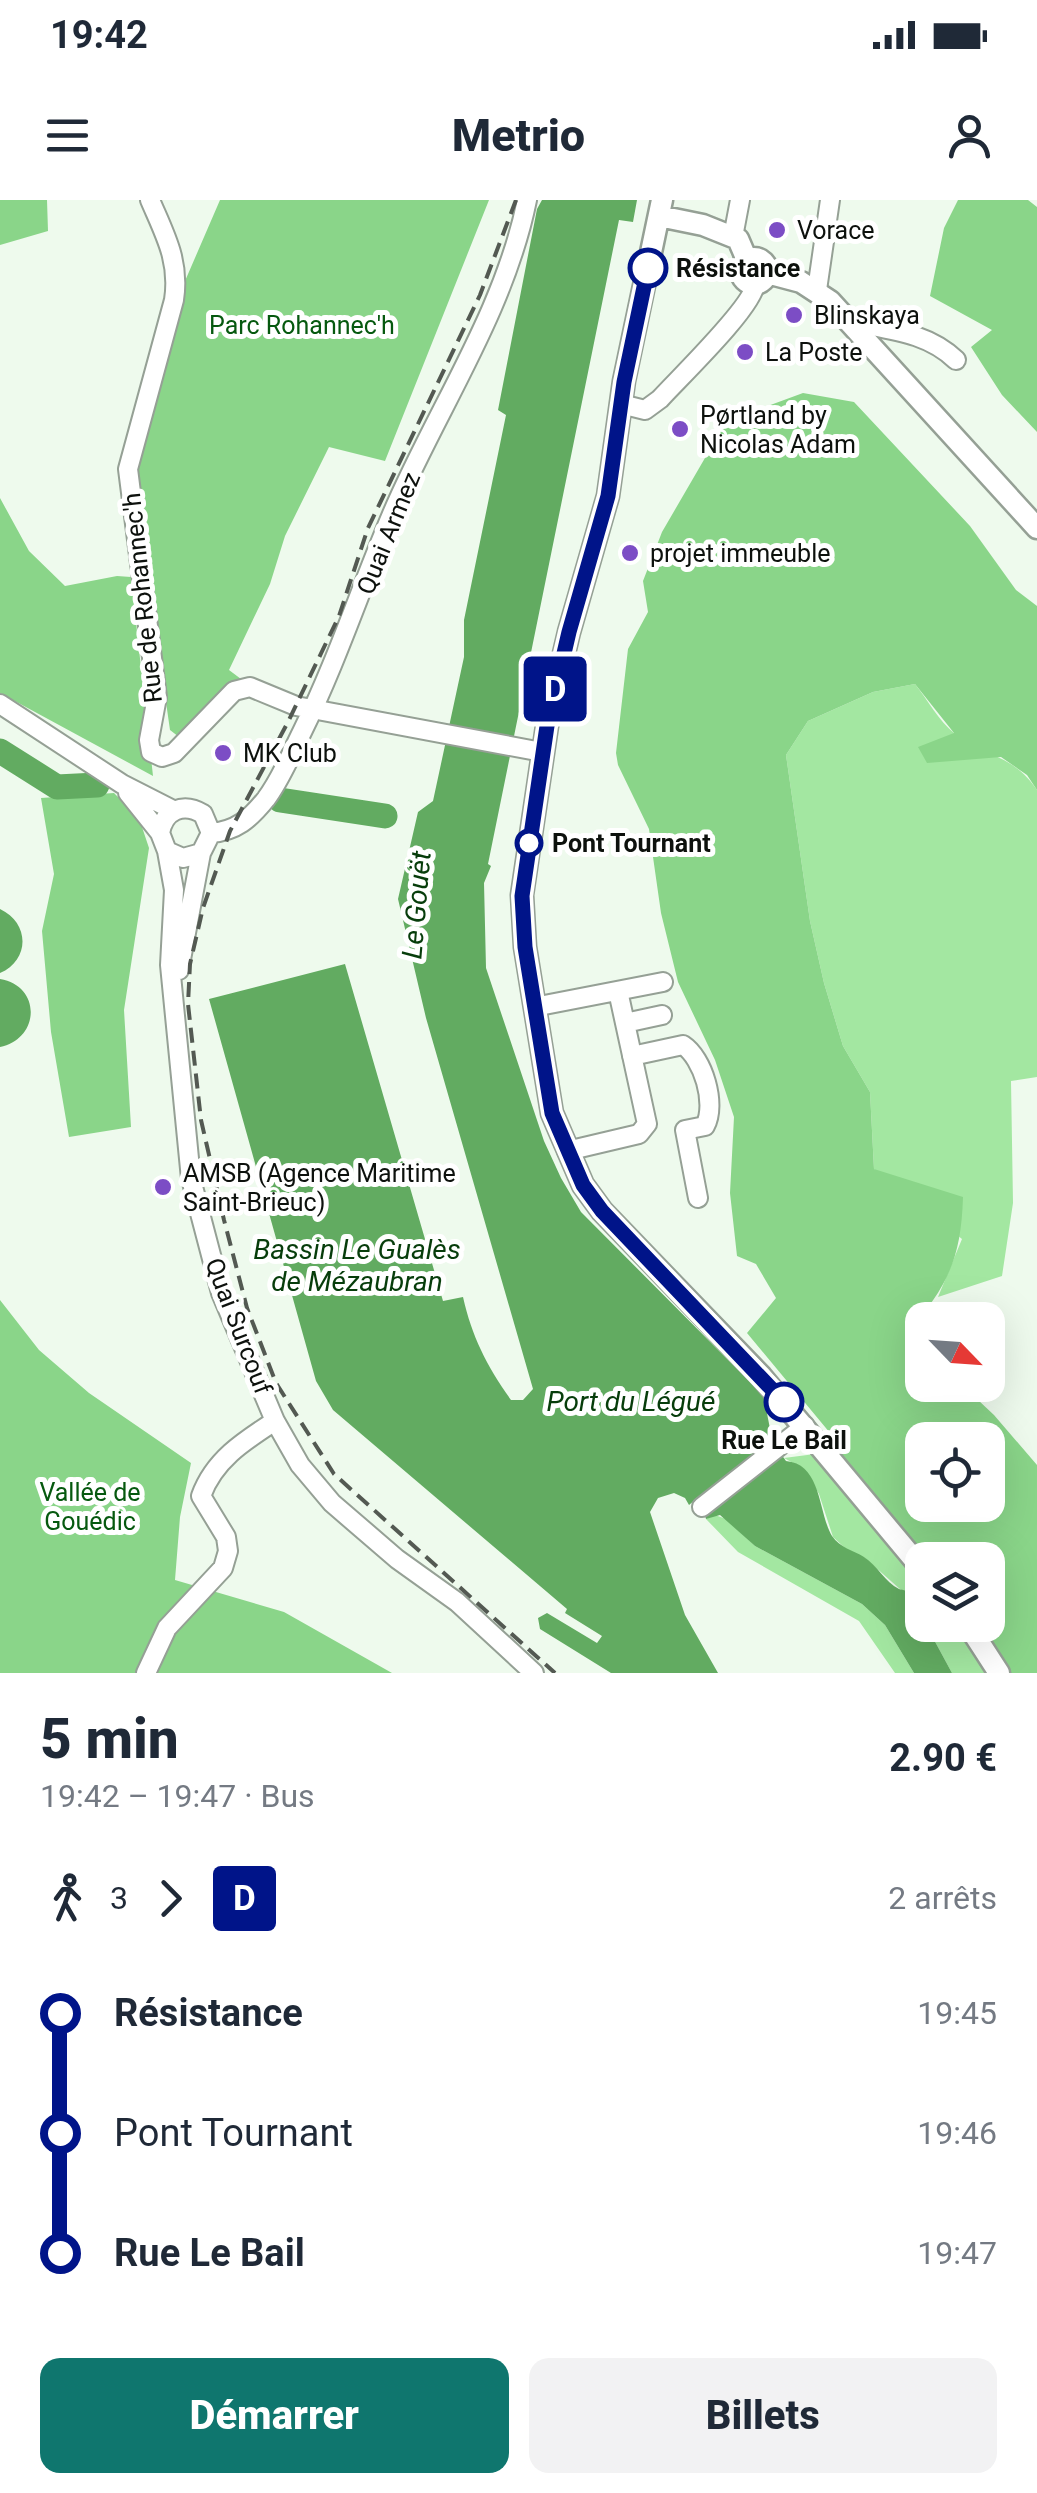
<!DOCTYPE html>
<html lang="fr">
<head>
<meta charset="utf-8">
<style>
  :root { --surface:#fff; --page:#f2f2f3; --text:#1f2937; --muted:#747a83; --accent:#0f766e }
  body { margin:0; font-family:Roboto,sans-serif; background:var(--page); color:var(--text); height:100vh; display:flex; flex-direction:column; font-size:38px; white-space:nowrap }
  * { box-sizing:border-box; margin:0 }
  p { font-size:32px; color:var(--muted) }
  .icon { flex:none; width:55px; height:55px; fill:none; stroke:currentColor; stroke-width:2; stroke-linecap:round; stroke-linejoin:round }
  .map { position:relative; height:1473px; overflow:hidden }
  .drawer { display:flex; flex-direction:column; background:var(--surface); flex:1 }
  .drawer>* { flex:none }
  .badge { padding:0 20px; border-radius:8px; font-size:35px; line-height:65px }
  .needle { width:65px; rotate:115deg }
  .tools { position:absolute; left:905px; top:1102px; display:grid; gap:20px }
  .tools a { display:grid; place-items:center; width:100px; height:100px; border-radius:20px; background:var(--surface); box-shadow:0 10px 40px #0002; font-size:50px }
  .map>.badge { position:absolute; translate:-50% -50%; box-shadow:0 0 0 5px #fff }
  .legs { display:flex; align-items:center; gap:15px; height:110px; padding:0 40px; font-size:32px }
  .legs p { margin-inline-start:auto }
  .summary { display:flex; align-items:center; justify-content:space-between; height:170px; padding:0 40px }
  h1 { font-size:55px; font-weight:800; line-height:75px }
  .primary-button { display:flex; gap:20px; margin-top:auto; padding:20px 40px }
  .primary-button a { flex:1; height:115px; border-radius:20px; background:var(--accent); color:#fff; font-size:40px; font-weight:800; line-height:115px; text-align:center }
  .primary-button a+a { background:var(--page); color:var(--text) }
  ul { padding:0 40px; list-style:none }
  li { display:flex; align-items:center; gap:35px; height:120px; font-size:38px }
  li i { display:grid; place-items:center; width:15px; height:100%; margin:0 12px; background:currentColor }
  li i::after { content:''; width:25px; height:25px; margin:-12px; border:8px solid; border-radius:50%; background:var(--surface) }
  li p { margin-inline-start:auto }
  li:first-child i { background:linear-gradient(#0000 50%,currentColor 0) }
  li:last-child i { background:linear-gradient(currentColor 50%,#0000 0) }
  .status { display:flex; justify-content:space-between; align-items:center; height:70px; padding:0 50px; background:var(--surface); direction:ltr }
  .status svg { height:28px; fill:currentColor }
  header { display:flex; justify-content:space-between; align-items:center; height:130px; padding:0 40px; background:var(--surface); font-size:45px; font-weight:800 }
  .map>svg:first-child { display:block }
</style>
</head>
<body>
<div class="status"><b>19:42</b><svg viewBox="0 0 49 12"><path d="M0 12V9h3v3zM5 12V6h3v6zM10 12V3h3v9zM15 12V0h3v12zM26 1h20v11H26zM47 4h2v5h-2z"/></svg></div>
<header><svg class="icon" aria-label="menu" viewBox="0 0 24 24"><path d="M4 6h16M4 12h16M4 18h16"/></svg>Metrio<svg class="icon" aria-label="person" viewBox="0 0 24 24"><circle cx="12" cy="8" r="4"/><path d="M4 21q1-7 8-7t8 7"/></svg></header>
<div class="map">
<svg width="1037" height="1473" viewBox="0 0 1037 1473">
  <rect width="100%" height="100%" fill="#eefaed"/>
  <path fill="#a3e7a1" d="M 915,484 C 927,499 939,521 954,533 C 984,557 1013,554 1037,590 L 1037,877 L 1011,881 L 1013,1003 L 1002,1076 L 938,1097 L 962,1039 L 874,969 L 870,892 L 843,846 L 824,783 L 810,721 L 786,555 L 808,521 L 873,492 Z
    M 815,1254 L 922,1380 L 922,1411 L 914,1392 L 901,1390 L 865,1358 L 846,1349 L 833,1337 L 819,1294 L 804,1269 L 784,1258 Z
    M 715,1315 L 726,1319 L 755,1346 L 862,1404 L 885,1425 L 914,1473 L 895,1473 L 859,1421 L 738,1352 L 706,1319 Z
    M 926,1425 L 959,1425 L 988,1473 L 952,1473 Z"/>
  <path fill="#8ad589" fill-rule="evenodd" d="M 0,0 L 47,0 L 48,31 L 0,45 Z
    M 220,0 L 489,0 L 385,261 L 329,247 L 285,336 L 270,384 L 229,470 L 241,479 L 179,537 L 170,530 L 133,271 L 182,88 Z
    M 958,0 L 1028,0 L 1037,7 L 1037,232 L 1002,195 L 971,147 L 992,130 L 930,96 L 944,28 Z
    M 803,193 L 854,202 L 970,326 L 1016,390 L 1037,406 L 1037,590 L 1027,575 L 1001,557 L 927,563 L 918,547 L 954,533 L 915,484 L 873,492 L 808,521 L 786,555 L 810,721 L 824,783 L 843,846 L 870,892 L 874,969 L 963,997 C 961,1061 947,1086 907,1134 L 922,1149 L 922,1185 L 962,1185 L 994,1215 L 1037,1265 L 1037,1473 L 988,1473 L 959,1425 L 988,1425 L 988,1360 L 922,1360 L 922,1380 L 815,1254 L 835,1239 L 747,1133 L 776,1098 L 756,1064 L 737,1056 L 730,993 L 734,917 L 715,860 L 678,782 L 661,713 L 649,629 L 618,565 L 616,553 L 628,449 L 648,412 L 643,381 L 662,332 L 723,227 L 737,225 L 765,207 ZM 922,1240 L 988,1240 L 988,1305 L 922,1305 Z
    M 0,298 L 29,351 L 65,386 L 117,376 L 131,377 L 153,576 L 0,493 Z
    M 114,593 L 139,618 L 149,648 L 124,810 L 131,927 L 69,937 L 51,832 L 42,731 L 54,674 L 41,598 Z
    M 0,1100 L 39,1150 L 89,1193 L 191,1263 L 180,1317 L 175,1380 L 284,1412 L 392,1473 L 0,1473 Z"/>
  <path fill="#62ab61" d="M 542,0 L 637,0 L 633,22 L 619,20 L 488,664 L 491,666 L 484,683 L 486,768 L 544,941 L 561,978 L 581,1012 L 765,1197 C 765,1209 773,1238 772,1244 L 699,1303 L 696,1299 L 689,1305 L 685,1298 L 674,1293 L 658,1298 L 650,1312 L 685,1415 L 718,1473 L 611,1473 L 540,1429 L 538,1418 L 547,1413 L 597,1443 L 602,1436 L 565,1413 L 567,1409 L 333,1210 L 316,1181 L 209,799 L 345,764 L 443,1101 L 463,1097 C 472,1137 487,1166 511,1200 L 523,1200 L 533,1189 L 426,818 L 398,699 L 418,612 L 433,601 L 464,457 L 464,420 L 506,215 L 498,210 L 537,9 Z
    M 0,709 C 30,723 30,760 0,773 Z
    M 0,779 C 42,786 40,839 0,847 Z
    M 781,1254 L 786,1261 C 822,1264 818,1313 832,1336 C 840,1348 853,1350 864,1357 C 877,1365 885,1382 899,1389 C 902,1390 911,1391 914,1392 L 922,1411 L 922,1425 L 926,1425 L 952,1473 L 914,1473 L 885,1425 L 862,1404 L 755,1346 L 720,1315 L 706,1319 L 705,1315 Z"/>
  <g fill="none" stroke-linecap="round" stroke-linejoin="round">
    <path stroke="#62ab61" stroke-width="25" d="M 0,551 L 57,587 L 97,585
      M 280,600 L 385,616"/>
    <defs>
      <path id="minor" d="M 150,0 C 165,35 180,61 174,100 L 128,269 L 157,497 L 149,540 L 151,552 L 162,557 L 174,553 L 234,491 L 250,487 L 296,506 L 542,552
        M 733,37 L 740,0
        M 817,90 L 830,0
        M 851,122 C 889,130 927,132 956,160
        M 621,204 L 645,210 L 660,199 C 679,178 754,106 755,84
        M 0,504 L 122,584 L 173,610
        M 128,593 L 160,633
        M 211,633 C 236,631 250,619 266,599 C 281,579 291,554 302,532 C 337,461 361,387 392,314 C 437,209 504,113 527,0
        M 167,651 L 183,658 L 201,653 L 211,633 L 203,614 C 183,602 164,610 160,633 L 167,651 L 174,690 L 170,765 L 191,979 L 221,1093 L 275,1221 L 300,1265 L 332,1303 L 397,1359 L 457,1402 L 534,1473
        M 179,770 L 201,653
        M 534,807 L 663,782
        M 625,823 L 662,815
        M 632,856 L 683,845 C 703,858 717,904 705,926 L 685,930 L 698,998
        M 567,951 L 639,934 L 647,924 L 618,791
        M 702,1307 L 805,1226
        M 146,1473 L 167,1428 L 223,1368 L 228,1351 L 226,1337 L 201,1296 C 214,1260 244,1241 275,1221"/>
      <path id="tertiary" d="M 662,0 L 624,181 L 608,296 L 569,432 L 547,526 L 522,695 L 525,747 L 552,913 L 583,985 L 602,1011 L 761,1176 L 922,1369
        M 659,16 L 703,25 L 738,39 L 747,60
        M741 71a13 13 0 1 1 26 0a13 13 0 1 1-26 0Z
        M 767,73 L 801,82 L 830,101 L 1037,328
        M 968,1425 L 999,1473"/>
    </defs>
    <use href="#minor" stroke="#95a095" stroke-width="22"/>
    <use href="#tertiary" stroke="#95a095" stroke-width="25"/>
    <use href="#minor" stroke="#fff" stroke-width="18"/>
    <use href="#tertiary" stroke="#fff" stroke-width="20"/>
    <path stroke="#535952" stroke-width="4" stroke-dasharray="15 8" stroke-linecap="butt" d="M 516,0 L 480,95 L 368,328 L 339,416 L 288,522 L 230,631 L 203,708 L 190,764 L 188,804 L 201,920 L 224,1020 L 247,1108 L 276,1183 L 334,1274 L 555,1473"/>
  </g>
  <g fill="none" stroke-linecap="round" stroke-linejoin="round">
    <defs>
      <path id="line-1" d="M 648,68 L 624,182 L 608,296 L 569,432 L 547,526 L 522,696 L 525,747 L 552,913 L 583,985 L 602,1011 L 784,1202"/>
    </defs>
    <use href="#line-1" stroke="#fff" stroke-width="22"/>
    <use href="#line-1" stroke="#001489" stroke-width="15"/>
  </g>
  <g fill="#7c4dc5" stroke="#fff" stroke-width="4">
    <circle cx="777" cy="30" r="10"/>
    <circle cx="794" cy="115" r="10"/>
    <circle cx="745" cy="152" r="10"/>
    <circle cx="680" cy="229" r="10"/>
    <circle cx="630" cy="353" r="10"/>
    <circle cx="223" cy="553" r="10"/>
    <circle cx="163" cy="987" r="10"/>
  </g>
  <g fill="#fff" stroke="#001489" stroke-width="5">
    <circle cx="648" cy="68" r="18"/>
    <circle cx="529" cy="643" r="12"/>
    <circle cx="784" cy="1202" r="18"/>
  </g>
  <g text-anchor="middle" stroke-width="10" stroke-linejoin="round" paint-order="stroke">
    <g font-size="25" fill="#0d110d" stroke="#fff" text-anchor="start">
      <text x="797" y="39">Vorace</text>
      <text x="814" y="124">Blinskaya</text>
      <text x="765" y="161">La Poste</text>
      <text x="700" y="224">Pørtland by<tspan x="700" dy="29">Nicolas Adam</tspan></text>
      <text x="650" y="362">projet immeuble</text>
      <text x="243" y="562">MK Club</text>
      <text x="183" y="982">AMSB (Agence Maritime<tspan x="183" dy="29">Saint-Brieuc)</tspan></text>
    </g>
    <g font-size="25" font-weight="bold" fill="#0d110d" stroke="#fff" text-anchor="start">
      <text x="676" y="77">Résistance</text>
      <text x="552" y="652">Pont Tournant</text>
      <text x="784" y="1249" text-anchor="middle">Rue Le Bail</text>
    </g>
    <g font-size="25" fill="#06590f" stroke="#fff">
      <text x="302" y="134">Parc Rohannec'h</text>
      <text x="90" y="1301">Vallée de<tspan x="90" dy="29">Gouédic</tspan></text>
    </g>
    <g font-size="25" fill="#0d110d" stroke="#fff">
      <text transform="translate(388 333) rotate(-68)" y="9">Quai Armez</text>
      <text transform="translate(142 398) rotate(-96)" y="9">Rue de Rohannec'h</text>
      <text transform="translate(239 1126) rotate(69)" y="9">Quai Surcouf</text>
    </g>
    <g font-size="28" font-style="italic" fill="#073d0b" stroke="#fff">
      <text transform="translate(416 705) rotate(-85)" y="10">Le Gouët</text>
      <text x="357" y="1059">Bassin Le Gualès<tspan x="357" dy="32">de Mézaubran</tspan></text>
      <text x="631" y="1211">Port du Légué</text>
    </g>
  </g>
</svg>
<div class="tools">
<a><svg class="needle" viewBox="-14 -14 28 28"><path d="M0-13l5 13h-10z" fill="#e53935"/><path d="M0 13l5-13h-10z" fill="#747a83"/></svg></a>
<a><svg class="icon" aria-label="locate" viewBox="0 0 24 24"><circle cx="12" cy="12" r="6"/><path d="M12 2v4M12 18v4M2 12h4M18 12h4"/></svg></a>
<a><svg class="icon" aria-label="layers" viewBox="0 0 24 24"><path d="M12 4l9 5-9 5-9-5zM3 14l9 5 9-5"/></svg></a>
</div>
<b class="badge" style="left:555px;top:489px;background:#001489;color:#fff">D</b>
</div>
<section class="drawer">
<div class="summary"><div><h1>5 min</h1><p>19:42 – 19:47 · Bus</p></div><b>2.90 €</b></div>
<div class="legs"><svg class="icon" aria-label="walk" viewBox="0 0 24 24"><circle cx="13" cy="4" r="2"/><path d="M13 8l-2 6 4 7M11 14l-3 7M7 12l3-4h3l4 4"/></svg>3<svg class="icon" aria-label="forward" viewBox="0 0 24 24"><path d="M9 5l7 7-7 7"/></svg><b class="badge" style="background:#001489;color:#fff">D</b><p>2 arrêts</p></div>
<ul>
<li><i style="color:#001489"></i><b>Résistance</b><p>19:45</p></li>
<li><i style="color:#001489"></i><span>Pont Tournant</span><p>19:46</p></li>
<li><i style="color:#001489"></i><b>Rue Le Bail</b><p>19:47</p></li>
</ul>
<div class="primary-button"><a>Démarrer</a><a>Billets</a></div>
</section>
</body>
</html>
